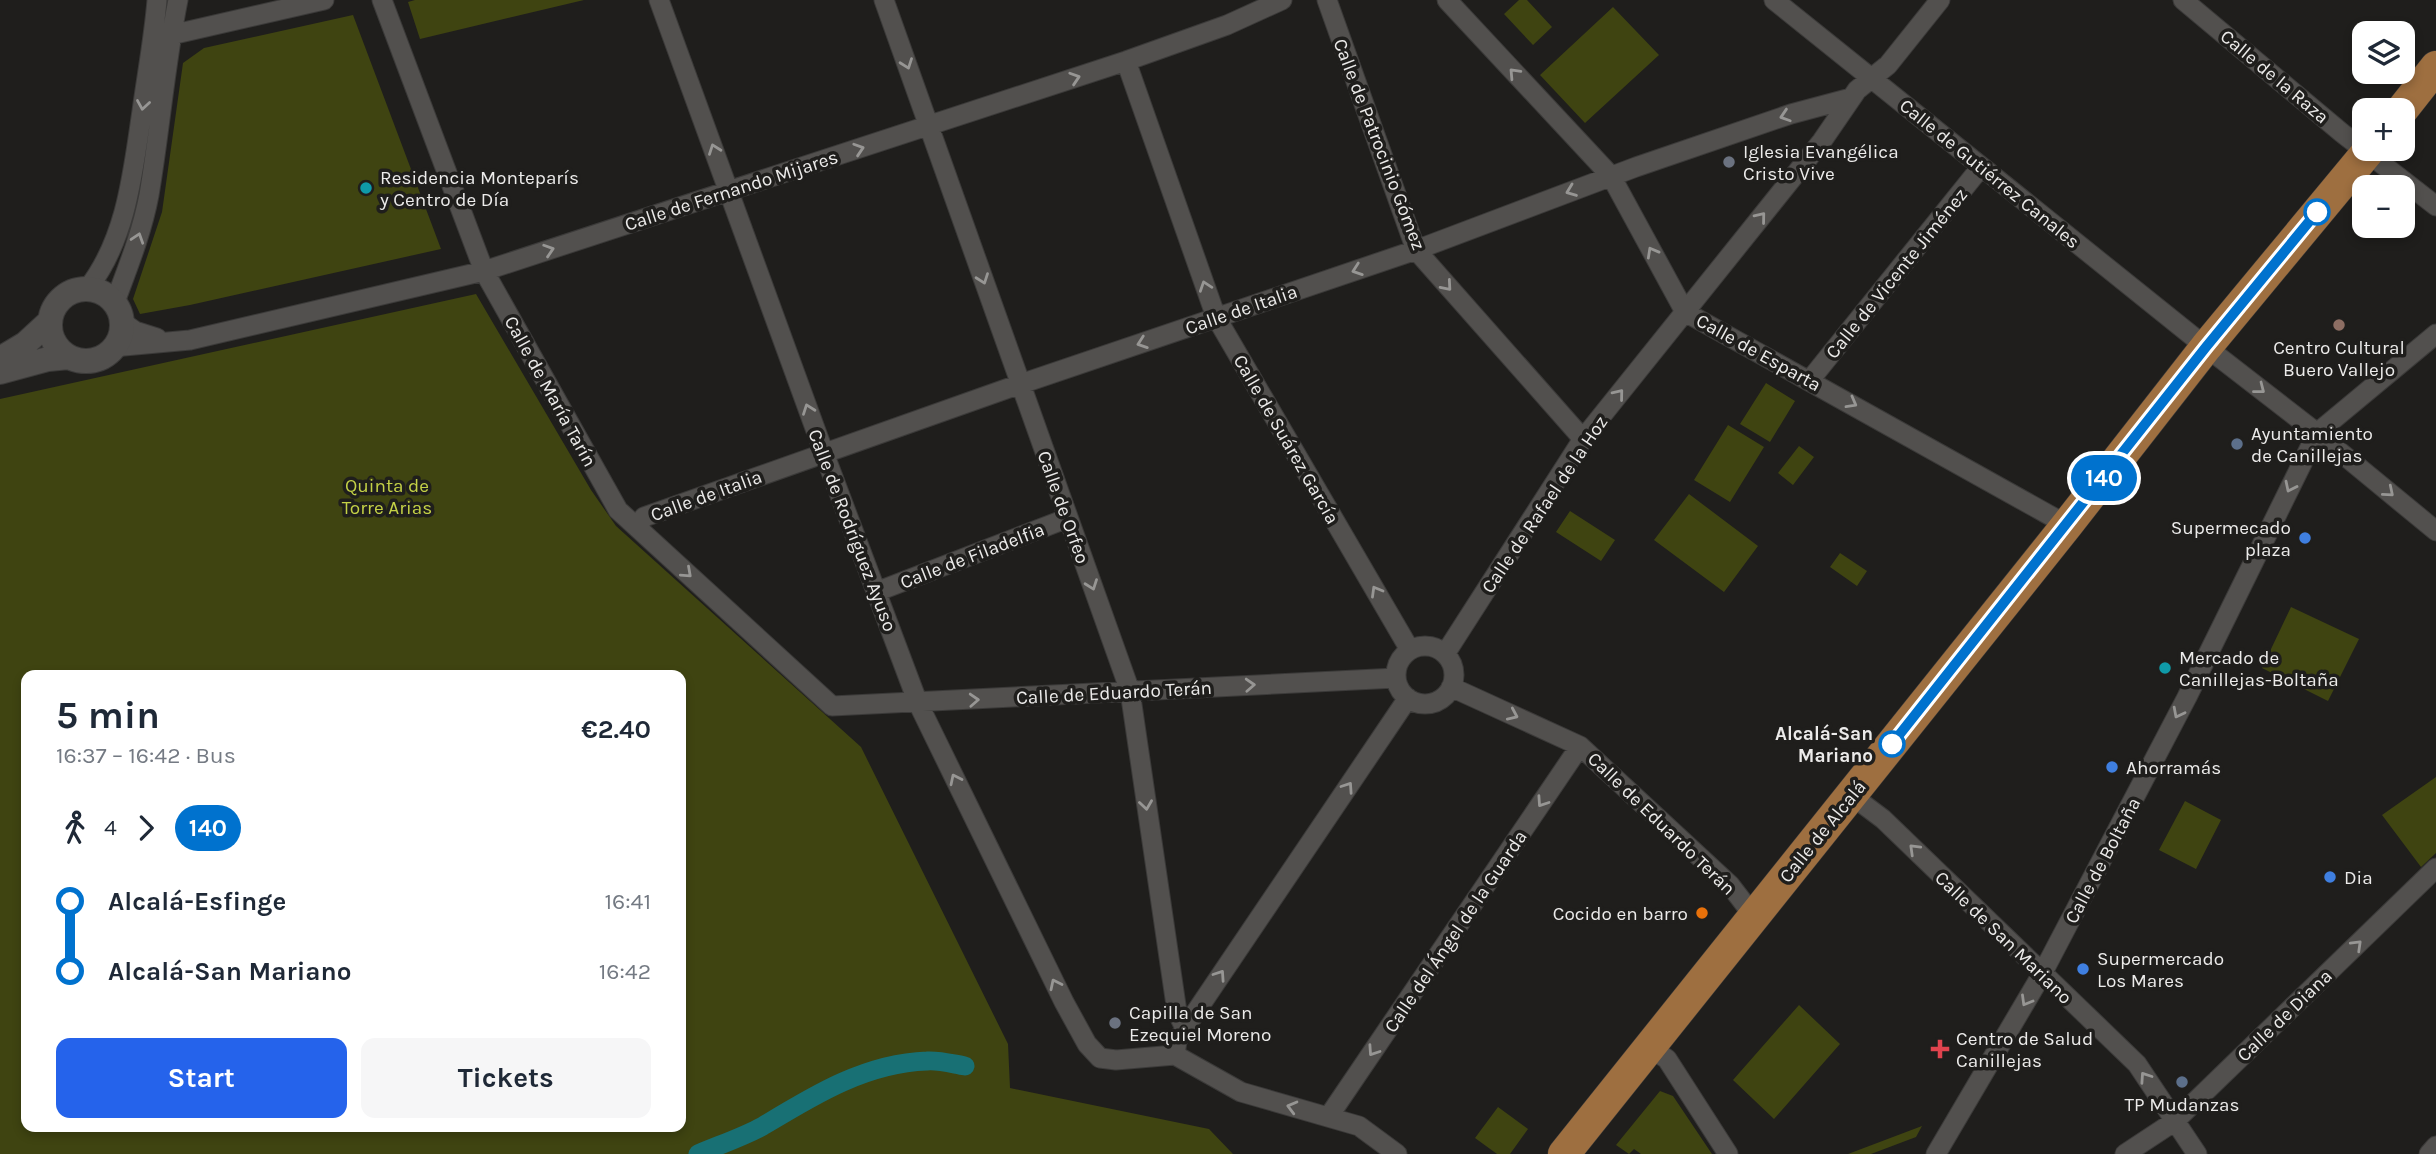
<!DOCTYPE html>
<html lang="en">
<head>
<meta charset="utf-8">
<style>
  :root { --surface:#fff; --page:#f6f6f7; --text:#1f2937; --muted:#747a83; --accent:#2563eb }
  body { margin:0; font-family:Karla,sans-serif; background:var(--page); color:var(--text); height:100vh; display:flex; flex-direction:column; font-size:26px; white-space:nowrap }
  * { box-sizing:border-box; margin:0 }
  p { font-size:23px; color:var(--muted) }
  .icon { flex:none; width:38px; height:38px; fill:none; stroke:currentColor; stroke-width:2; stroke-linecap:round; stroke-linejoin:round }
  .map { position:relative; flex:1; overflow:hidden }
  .details { position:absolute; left:21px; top:670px; width:665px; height:462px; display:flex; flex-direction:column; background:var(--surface); border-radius:14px; box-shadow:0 4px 10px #0003 }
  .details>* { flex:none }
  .badge { padding:0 14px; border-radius:23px; font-size:24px; line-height:46px }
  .tools { position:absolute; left:2352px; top:21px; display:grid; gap:14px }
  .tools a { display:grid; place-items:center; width:63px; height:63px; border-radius:14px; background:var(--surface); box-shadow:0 4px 10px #0003; font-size:35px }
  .map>.badge { position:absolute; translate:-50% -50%; box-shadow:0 0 0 4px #fff }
  .legs { display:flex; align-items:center; gap:10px; height:77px; padding:0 35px; font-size:23px }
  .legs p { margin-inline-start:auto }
  .head { display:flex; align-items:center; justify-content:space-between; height:119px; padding:0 35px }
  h1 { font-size:38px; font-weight:700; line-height:52px }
  .primary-button { display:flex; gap:14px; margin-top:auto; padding:14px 35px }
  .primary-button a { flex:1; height:80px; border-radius:14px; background:var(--accent); color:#fff; font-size:28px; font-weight:700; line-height:80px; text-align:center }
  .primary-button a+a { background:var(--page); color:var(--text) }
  ul { padding:0 35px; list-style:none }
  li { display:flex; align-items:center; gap:24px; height:70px; font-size:26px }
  li i { display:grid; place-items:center; width:10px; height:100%; margin:0 9px; background:currentColor }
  li i::after { content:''; width:18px; height:18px; margin:-9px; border:5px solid; border-radius:50%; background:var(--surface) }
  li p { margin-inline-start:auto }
  li:first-child i { background:linear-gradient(#0000 50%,currentColor 0) }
  li:last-child i { background:linear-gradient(currentColor 50%,#0000 0) }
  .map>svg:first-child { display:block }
</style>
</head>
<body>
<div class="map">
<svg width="2436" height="1154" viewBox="0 0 2436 1154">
  <rect width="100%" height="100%" fill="#1f1e1c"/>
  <path fill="#3f4411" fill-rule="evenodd" d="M 415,0 L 584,0 L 420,39 L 408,2 Z
    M 1519,0 L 1527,0 L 1552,27 L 1533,45 L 1504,14 Z
    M 1613,7 L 1659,55 L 1585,123 L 1540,75 Z
    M 353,15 L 441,249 L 190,305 L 140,314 L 133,299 L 162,212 L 183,63 L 204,48 Z
    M 476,294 L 591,490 L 616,526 L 861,747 L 1008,1044 L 1010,1088 L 1209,1129 L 1233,1154 L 0,1154 L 0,399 ZM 26,676 L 681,676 L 681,1127 L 26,1127 Z
    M 1766,383 L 1795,401 L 1770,442 L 1740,424 Z
    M 1728,425 L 1764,447 L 1730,502 L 1694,480 Z
    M 1799,446 L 1814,457 L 1793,485 L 1778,473 Z
    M 1689,494 L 1758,546 L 1724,592 L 1654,540 Z
    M 1570,511 L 1615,540 L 1601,561 L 1556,532 Z
    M 1840,553 L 1867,571 L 1857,586 L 1830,567 Z
    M 2291,607 L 2359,639 L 2328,701 L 2262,668 Z
    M 2436,777 L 2436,853 L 2421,867 L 2382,815 Z
    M 2185,801 L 2221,820 L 2196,869 L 2159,850 Z
    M 1799,1005 L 1840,1044 L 1774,1119 L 1733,1080 Z
    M 1660,1091 L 1673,1096 L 1712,1154 L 1641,1154 L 1634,1149 L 1629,1154 L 1616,1145 Z
    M 1498,1107 L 1528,1129 L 1510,1154 L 1497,1154 L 1475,1138 Z
    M 1922,1126 L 1916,1137 L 1871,1154 L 1848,1154 Z"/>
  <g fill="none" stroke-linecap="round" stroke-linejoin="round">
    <path stroke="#187074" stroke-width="19" d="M 698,1154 C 719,1145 743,1137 763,1126 C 814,1095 866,1063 927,1061 C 939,1060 953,1064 965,1066"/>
    <defs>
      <path id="minor" d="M 382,0 L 484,271 L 618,510 L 832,706 L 1396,678
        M 659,0 L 824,453 L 918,703 L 1064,1002 L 1087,1044 L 1100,1058 L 1116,1060 L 1175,1055 L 1241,1092 L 1359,1126 L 1397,1154
        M 884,0 L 1130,691 L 1177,1012 L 1185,1028
        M 1327,0 L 1416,250 L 1583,439
        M 1447,0 L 1611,176 L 1685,312 L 2067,525
        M 1774,0 L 2206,347 L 2317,433 L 2436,531
        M 2183,0 L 2342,133 L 2436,206
        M 171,35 L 324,0
        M 1126,61 L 1216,317 L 1410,650
        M 88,288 C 127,238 133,171 142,111 C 147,74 154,37 157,0
        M 115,302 C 128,267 142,232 149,195 C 160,130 165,65 178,0
        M 121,321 L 135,331 L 157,338
        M 113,347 L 190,340 L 484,271 L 1126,61 L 1227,25 L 1282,0
        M 1810,380 L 1981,167
        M 637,527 L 644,517 L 1006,389 L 1416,250 L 1636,167 L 1791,114 L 1851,98
        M 876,592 L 1068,518
        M1396 675a29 29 0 1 1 58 0a29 29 0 1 1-58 0Z
        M 1445,654 L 1583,439 L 1822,141 L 1857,90 L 1888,65 L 1940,0
        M 1451,687 L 1580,746 L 1730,885 L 1753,915
        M 1851,795 L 1883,819 L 2137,1064 L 2197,1154
        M 1649,1047 L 1667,1059 L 1728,1154
        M 1175,1055 L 1177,1041 L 1185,1028 L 1408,698
        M 1329,1116 L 1580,746
        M 1936,1154 L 2042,974 L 2187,697 L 2317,433 L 2436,334
        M 2125,1154 L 2175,1121 L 2436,868
        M 2429,1154 L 2436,1146"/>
      <path id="tertiary" d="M50 325a36 36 0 1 1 72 0a36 36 0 1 1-72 0Z
        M 0,359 L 25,344 L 50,321
        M 0,372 L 48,359 L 69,357"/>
      <path id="primary" d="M 2402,110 L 2436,67
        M 1564,1154 L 2067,525 L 2206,347 L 2370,149"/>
    </defs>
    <use href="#minor" stroke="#3b3a39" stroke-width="21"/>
    <use href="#tertiary" stroke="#3b3a39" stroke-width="26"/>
    <use href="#primary" stroke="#3b3a39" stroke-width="33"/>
    <use href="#minor" stroke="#52504e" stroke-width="19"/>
    <use href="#tertiary" stroke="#52504e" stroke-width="24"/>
    <use href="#primary" stroke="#9e6f40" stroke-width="32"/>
  </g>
  <defs><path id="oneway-chevron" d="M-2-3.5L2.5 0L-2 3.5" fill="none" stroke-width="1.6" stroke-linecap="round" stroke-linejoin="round" transform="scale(1.75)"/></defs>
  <g stroke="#979694">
    <use href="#oneway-chevron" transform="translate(907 64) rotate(70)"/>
    <use href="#oneway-chevron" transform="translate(1514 73) rotate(-133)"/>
    <use href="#oneway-chevron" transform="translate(1075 78) rotate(-18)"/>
    <use href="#oneway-chevron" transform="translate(143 105) rotate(99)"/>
    <use href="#oneway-chevron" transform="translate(1785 116) rotate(162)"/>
    <use href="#oneway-chevron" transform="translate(714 149) rotate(-110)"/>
    <use href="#oneway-chevron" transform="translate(859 149) rotate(-18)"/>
    <use href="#oneway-chevron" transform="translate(1571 191) rotate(159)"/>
    <use href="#oneway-chevron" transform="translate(1761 217) rotate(-51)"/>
    <use href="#oneway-chevron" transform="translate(138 238) rotate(-72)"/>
    <use href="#oneway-chevron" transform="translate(549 250) rotate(-18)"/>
    <use href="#oneway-chevron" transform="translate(1652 252) rotate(-119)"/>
    <use href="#oneway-chevron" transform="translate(1357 270) rotate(161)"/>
    <use href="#oneway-chevron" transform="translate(983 279) rotate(70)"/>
    <use href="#oneway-chevron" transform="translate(1205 286) rotate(-109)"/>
    <use href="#oneway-chevron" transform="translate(1447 286) rotate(49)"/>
    <use href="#oneway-chevron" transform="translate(1142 343) rotate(161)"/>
    <use href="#oneway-chevron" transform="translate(2260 389) rotate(38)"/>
    <use href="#oneway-chevron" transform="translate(1619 394) rotate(-51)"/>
    <use href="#oneway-chevron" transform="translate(1852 403) rotate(29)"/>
    <use href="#oneway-chevron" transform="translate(808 409) rotate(-110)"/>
    <use href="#oneway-chevron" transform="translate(2290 487) rotate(116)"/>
    <use href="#oneway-chevron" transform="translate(2389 492) rotate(40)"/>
    <use href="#oneway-chevron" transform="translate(687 573) rotate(42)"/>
    <use href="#oneway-chevron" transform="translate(1092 585) rotate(70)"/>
    <use href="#oneway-chevron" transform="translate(1376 591) rotate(-120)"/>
    <use href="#oneway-chevron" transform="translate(1250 685) rotate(-3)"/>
    <use href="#oneway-chevron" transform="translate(974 700) rotate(-3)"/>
    <use href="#oneway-chevron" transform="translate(2178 713) rotate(117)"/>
    <use href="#oneway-chevron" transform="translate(1513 715) rotate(24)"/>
    <use href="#oneway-chevron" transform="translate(955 779) rotate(-116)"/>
    <use href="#oneway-chevron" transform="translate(1348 787) rotate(-56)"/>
    <use href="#oneway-chevron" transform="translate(1542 802) rotate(124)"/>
    <use href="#oneway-chevron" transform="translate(1146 805) rotate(82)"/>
    <use href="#oneway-chevron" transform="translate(1914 849) rotate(-136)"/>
    <use href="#oneway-chevron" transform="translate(2357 945) rotate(-44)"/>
    <use href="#oneway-chevron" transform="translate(1220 975) rotate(-56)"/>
    <use href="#oneway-chevron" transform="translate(1055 984) rotate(-116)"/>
    <use href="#oneway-chevron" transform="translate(2026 1001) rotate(120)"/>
    <use href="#oneway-chevron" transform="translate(1373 1051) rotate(124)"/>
    <use href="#oneway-chevron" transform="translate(2145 1077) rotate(-124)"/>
    <use href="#oneway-chevron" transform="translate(1292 1107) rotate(-165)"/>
  </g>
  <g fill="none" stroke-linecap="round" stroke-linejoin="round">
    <defs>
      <path id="line-1" d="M 1892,744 L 2206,347 L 2317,212"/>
    </defs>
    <use href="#line-1" stroke="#fff" stroke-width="16"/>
    <use href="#line-1" stroke="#0072ce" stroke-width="10"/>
  </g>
  <g fill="#6b7280" stroke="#1f1e1c" stroke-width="2.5">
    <circle cx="1729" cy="162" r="7"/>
    <circle cx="1115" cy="1023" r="7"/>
  </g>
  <g fill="#0f9aa8" stroke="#1f1e1c" stroke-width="2.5">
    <circle cx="366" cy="188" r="7"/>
    <circle cx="2165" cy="668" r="7"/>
  </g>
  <g fill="#fff" stroke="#0072ce" stroke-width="3.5">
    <circle cx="2317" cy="212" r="12"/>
    <circle cx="1892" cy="744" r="12"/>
  </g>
  <circle fill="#8d6e63" stroke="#1f1e1c" stroke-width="2.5" cx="2339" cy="325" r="7"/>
  <g fill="#5c6f8a" stroke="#1f1e1c" stroke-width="2.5">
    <circle cx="2237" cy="444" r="7"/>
    <circle cx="2182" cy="1082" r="7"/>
  </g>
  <g fill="#3f7fe0" stroke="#1f1e1c" stroke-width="2.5">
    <circle cx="2305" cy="538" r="7"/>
    <circle cx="2112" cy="767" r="7"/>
    <circle cx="2330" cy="877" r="7"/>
    <circle cx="2083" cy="969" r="7"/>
  </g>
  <circle fill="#e8710a" stroke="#1f1e1c" stroke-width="2.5" cx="1702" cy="913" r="7"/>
  <path fill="#e0444e" stroke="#1f1e1c" stroke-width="2.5" d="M1936.5 1038.5h7v7h7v7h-7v7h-7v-7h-7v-7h7z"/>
  <g text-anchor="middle" stroke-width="7" stroke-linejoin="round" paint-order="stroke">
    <g font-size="19" fill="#ecebea" stroke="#1f1e1c">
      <text transform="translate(2275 76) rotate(40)" y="7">Calle de la Raza</text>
      <text transform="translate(1380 144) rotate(69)" y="7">Calle de Patrocinio Gómez</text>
      <text transform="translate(1990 173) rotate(39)" y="7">Calle de Gutiérrez Canales</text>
      <text transform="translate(731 190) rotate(-18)" y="7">Calle de Fernando Mijares</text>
      <text transform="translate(1896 273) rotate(-51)" y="7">Calle de Vicente Jiménez</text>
      <text transform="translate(1241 309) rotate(-19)" y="7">Calle de Italia</text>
      <text transform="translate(1759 352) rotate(29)" y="7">Calle de Esparta</text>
      <text transform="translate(551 391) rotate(61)" y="7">Calle de María Tarín</text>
      <text transform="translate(1287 439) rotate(60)" y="7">Calle de Suárez García</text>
      <text transform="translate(706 495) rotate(-20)" y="7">Calle de Italia</text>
      <text transform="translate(1544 504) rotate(-56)" y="7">Calle de Rafael de la Hoz</text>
      <text transform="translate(1064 507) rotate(70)" y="7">Calle de Orfeo</text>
      <text transform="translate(853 530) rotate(69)" y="7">Calle de Rodríguez Ayuso</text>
      <text transform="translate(972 555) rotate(-21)" y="7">Calle de Filadelfia</text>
      <text transform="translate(1114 692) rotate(-3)" y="7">Calle de Eduardo Terán</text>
      <text transform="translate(1662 823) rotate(44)" y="7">Calle de Eduardo Terán</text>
      <text transform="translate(1822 831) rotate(-51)" y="7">Calle de Alcalá</text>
      <text transform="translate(2102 860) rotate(-62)" y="7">Calle de Boltaña</text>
      <text transform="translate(1455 931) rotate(-56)" y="7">Calle del Ángel de la Guarda</text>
      <text transform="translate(2004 937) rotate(44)" y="7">Calle de San Mariano</text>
      <text transform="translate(2284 1015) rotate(-44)" y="7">Calle de Diana</text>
    </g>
    <g font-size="19" fill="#ecebea" stroke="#1f1e1c" text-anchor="start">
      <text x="1743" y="158">Iglesia Evangélica<tspan x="1743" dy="22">Cristo Vive</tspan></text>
      <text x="380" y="184">Residencia Monteparís<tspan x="380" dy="22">y Centro de Día</tspan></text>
      <text x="2339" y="354" text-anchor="middle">Centro Cultural<tspan x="2339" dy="22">Buero Vallejo</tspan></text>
      <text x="2251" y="440">Ayuntamiento<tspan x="2251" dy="22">de Canillejas</tspan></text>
      <text x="2291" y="534" text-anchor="end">Supermecado<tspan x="2291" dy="22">plaza</tspan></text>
      <text x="2179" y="664">Mercado de<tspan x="2179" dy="22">Canillejas-Boltaña</tspan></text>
      <text x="2126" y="774">Ahorramás</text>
      <text x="2344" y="884">Dia</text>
      <text x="1688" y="920" text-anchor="end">Cocido en barro</text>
      <text x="2097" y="965">Supermercado<tspan x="2097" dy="22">Los Mares</tspan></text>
      <text x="1129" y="1019">Capilla de San<tspan x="1129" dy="22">Ezequiel Moreno</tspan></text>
      <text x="1956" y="1045">Centro de Salud<tspan x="1956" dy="22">Canillejas</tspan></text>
      <text x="2182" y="1111" text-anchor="middle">TP Mudanzas</text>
    </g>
    <g font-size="19" fill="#c4d146" stroke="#1f1e1c">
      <text x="387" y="492">Quinta de<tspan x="387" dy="22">Torre Arias</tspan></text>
    </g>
    <g font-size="19" font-weight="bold" fill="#ecebea" stroke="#1f1e1c" text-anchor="end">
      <text x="1873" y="740">Alcalá-San<tspan x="1873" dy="22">Mariano</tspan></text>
    </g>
  </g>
</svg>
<div class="tools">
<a><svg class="icon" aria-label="layers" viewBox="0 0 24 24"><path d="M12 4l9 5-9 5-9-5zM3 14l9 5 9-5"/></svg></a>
<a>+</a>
<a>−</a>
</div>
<b class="badge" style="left:2104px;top:478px;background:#0072ce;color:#fff">140</b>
<section class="details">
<div class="head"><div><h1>5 min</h1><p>16:37 – 16:42 · Bus</p></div><b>€2.40</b></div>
<div class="legs"><svg class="icon" aria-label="walk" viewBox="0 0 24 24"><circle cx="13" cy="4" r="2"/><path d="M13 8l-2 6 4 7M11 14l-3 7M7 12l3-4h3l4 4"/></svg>4<svg class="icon" aria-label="forward" viewBox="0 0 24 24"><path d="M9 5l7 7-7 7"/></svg><b class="badge" style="background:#0072ce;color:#fff">140</b></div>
<ul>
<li><i style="color:#0072ce"></i><b>Alcalá-Esfinge</b><p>16:41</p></li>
<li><i style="color:#0072ce"></i><b>Alcalá-San Mariano</b><p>16:42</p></li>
</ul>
<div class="primary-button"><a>Start</a><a>Tickets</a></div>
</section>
</div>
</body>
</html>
